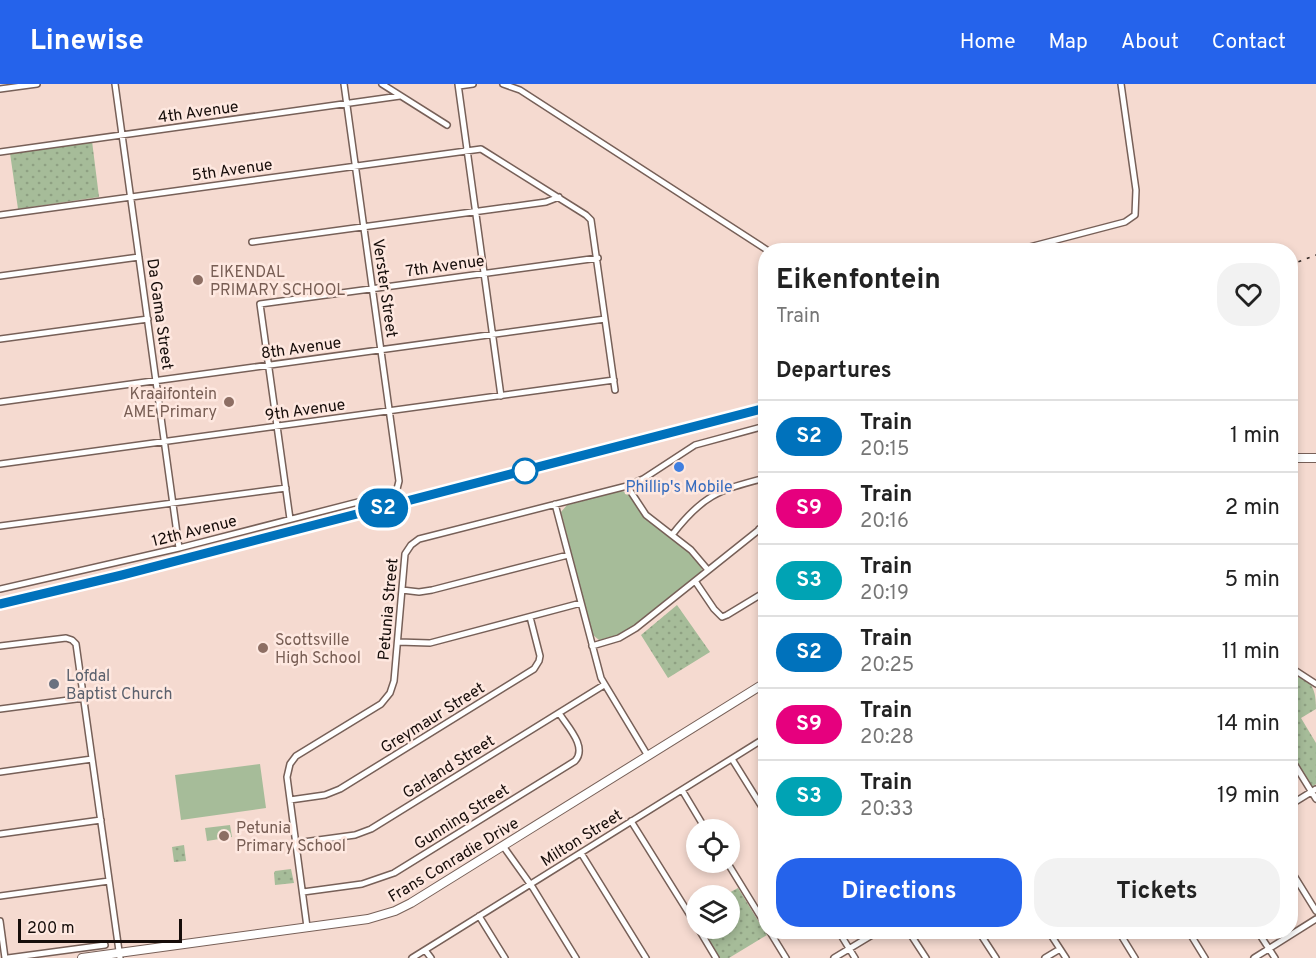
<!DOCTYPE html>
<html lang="en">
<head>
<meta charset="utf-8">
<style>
  :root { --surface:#fff; --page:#f2f2f2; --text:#222; --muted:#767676; --line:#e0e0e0; --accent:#2563eb }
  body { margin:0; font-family:Overpass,sans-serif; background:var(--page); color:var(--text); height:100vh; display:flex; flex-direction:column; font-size:22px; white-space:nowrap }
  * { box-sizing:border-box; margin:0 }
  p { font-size:20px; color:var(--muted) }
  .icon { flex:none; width:33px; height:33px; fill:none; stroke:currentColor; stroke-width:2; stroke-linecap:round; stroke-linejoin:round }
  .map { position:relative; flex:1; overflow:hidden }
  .panel { position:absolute; left:758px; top:159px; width:540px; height:696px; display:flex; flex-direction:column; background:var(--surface); border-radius:24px; box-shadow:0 3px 9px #0003 }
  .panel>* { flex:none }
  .badge { padding:0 12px; border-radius:20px; font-size:21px; line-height:39px }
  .buttons { position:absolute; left:686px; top:735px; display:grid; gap:12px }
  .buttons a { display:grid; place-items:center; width:54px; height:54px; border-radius:50%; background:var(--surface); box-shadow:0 3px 9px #0003; font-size:30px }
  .scale { position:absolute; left:18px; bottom:15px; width:164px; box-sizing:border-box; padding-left:6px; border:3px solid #160d0a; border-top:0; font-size:16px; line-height:21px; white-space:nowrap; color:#160d0a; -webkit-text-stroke:4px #fee8e0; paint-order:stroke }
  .map>.badge { position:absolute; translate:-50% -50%; box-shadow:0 0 0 3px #fff }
  h2 { padding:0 18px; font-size:22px; line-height:54px }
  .round { display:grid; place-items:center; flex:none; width:63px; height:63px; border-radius:24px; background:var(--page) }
  .overview { display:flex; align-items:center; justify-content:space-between; height:102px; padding:0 18px }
  h1 { font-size:28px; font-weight:700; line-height:45px }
  .action { display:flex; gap:12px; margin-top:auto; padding:12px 18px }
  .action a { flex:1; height:69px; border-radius:24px; background:var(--accent); color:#fff; font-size:24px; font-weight:700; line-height:69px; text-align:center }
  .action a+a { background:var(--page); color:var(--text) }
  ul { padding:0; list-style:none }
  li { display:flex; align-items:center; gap:18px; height:72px; padding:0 18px; border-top:2px solid var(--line) }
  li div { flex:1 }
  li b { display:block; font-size:22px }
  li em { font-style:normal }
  li .badge { min-width:66px; font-weight:700; text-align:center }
  header { display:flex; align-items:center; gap:36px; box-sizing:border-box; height:84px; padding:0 30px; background:var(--accent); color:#fff }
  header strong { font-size:28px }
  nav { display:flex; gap:33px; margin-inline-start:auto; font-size:21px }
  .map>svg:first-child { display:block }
</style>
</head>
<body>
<header>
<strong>Linewise</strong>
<nav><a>Home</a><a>Map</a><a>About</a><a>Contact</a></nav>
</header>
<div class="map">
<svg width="1316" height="874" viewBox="0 0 1316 874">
  <defs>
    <pattern id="park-dots" width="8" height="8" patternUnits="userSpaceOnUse" patternTransform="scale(1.5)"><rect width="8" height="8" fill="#a6bc99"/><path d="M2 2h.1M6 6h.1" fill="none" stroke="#8ea082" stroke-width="1.8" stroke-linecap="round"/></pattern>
  </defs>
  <rect width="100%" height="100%" fill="#f5dad0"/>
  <path fill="#a6bc99" d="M 620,407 L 627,408 L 649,437 L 695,473 L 702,485 L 701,489 L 632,544 L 622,550 L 599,556 L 593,551 L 561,428 L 567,421 Z
    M 260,680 L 266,724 L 181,736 L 175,691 Z
    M 230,741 L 232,753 L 207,757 L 205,744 Z"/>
  <path fill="url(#park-dots)" d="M 92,57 L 99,113 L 18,125 L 10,69 Z
    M 677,521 L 710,568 L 668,594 L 641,551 Z
    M 1292,592 C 1313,594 1316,607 1316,625 L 1301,634 L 1316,659 L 1316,700 L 1312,703 L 1290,668 L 1290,594 Z
    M 184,761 L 186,777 L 174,778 L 172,763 Z
    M 291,785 L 294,799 L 275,801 L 274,789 L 275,787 Z
    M 738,804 L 767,851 L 729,874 L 719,874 L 701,845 L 729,844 L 729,812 L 725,811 Z"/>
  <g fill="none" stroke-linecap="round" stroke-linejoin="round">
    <defs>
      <path id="street" d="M 115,0 L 179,464
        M 382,0 L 447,41
        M 458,0 L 501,312
        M 503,0 L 520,6 L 767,166
        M 459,2 L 473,0
        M 0,5 L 37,0
        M 0,68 L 400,12
        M 0,131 L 481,65 L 586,131 L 591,136 L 615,306
        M 252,158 L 546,118 L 559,113
        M 1018,166 L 1125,138 L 1135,131 L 1136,106 L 1121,0
        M 0,192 L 139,173
        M 0,255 L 148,235
        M 0,318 L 605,235
        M 0,380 L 614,296
        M 627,402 L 646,431 L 691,466 L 708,486
        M 555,420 L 601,594 L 648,672
        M 290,435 L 260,220 L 598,174
        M 0,442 L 286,404
        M 759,445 L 765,453
        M 672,451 C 702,412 718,406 765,394
        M 695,497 L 714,525 L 722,533 L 727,531 L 765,508
        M 0,505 L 179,464 L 393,409 L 397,405 L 399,397 L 344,0
        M 402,506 L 419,508 L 432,506 L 568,471
        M 398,558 L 430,559 L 581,519
        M 0,562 L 66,554 L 72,556 L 76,560 L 120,874
        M 592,562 L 619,554 L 636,544 L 765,441
        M 1290,583 L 1316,600
        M 0,625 L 84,614
        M 1290,673 L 1316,715
        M 732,675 L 765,728
        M 0,688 L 92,675
        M 682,706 L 706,746
        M 290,716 L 325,711 L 340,705 L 534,585 L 539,577 L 540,572 L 530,533
        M 1290,721 L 1316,705
        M 631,737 L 696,841
        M 0,750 L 101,736
        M 296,759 L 355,751 L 371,745 L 604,601
        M 503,762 L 533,804 L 576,874
        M 581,769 L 646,874
        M 727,778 L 765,840
        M 1290,785 L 1316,827
        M 303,808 L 362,800 L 394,789 L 575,677 C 588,663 567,642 559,629
        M 0,812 L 109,797
        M 479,832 L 505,874
        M 0,837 L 5,874
        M 307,843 L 287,693 L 290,680 L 296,672 L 381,620 L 390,609 L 394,597 L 405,470 L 411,461 L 419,455 L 627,402 L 643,395 L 695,361 L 765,342
        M 698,844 L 716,874
        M 770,848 L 786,874
        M 839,848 L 855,874
        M 909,848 L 926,874
        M 979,848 L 996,874
        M 1049,848 L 1066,874
        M 1119,848 L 1135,874
        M 1189,848 L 1205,874
        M 1258,848 L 1275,874
        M 425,866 L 431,874
        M 8,874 L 105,861
        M 412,874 L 765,654
        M 834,874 L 877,848
        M 1045,874 L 1060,865
        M 1254,874 L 1316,835"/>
      <path id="secondary" d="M 1290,374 L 1316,374
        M 82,874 L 368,835 L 395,827 L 411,819 L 765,599"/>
    </defs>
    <use href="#street" stroke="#776058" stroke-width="8"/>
    <use href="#secondary" stroke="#776058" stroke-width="10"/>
    <use href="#street" stroke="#fff" stroke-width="5"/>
    <use href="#secondary" stroke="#fff" stroke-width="8"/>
    <path stroke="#342925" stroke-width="1.5" stroke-dasharray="3 6" stroke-linecap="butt" d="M 1290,181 L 1316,171
      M 0,516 L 431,408 L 765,319"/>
  </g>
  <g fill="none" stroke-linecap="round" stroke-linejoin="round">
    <defs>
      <path id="line" d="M 0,520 L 122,491 L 765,324"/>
    </defs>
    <use href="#line" stroke="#fff" stroke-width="14"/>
    <use href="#line" stroke="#0072bc" stroke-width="9"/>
  </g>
  <g fill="#8d6e63" stroke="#fee8e0" stroke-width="2">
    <circle cx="198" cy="196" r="6"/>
    <circle cx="229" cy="318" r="6"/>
    <circle cx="263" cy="564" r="6"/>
    <circle cx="224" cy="752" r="6"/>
  </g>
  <circle fill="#3f7fe0" stroke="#fee8e0" stroke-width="2" cx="679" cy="383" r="6"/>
  <circle fill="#fff" stroke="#0072bc" stroke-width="3" cx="525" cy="387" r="12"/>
  <circle fill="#6b7280" stroke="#fee8e0" stroke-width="2" cx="54" cy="600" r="6"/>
  <g text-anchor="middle" stroke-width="5" stroke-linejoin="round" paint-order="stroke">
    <g font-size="16" fill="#160d0a" stroke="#fee8e0">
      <text transform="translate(198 27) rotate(-8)" y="6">4th Avenue</text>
      <text transform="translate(232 85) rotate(-8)" y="6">5th Avenue</text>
      <text transform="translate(445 181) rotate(-8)" y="6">7th Avenue</text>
      <text transform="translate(386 204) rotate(82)" y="6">Verster Street</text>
      <text transform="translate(161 230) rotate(82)" y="6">Da Gama Street</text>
      <text transform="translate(301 263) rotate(-8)" y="6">8th Avenue</text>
      <text transform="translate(305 325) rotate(-8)" y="6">9th Avenue</text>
      <text transform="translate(194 446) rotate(-14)" y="6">12th Avenue</text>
      <text transform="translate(387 525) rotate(-85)" y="6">Petunia Street</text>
      <text transform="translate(432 633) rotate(-32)" y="6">Greymaur Street</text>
      <text transform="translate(448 682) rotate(-32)" y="6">Garland Street</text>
      <text transform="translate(461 732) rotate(-32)" y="6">Gunning Street</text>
      <text transform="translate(581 753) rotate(-32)" y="6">Milton Street</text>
      <text transform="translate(453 775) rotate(-31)" y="6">Frans Conradie Drive</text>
    </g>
    <g font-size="16" fill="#785e54" stroke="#fee8e0" text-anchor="start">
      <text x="210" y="193">EIKENDAL<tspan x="210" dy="18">PRIMARY SCHOOL</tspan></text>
      <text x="217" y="315" text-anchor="end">Kraaifontein<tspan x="217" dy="18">AME Primary</tspan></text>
      <text x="275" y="561">Scottsville<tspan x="275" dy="18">High School</tspan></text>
      <text x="236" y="749">Petunia<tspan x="236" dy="18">Primary School</tspan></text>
    </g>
    <g font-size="16" fill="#366cbe" stroke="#fee8e0">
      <text x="679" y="408">Phillip's Mobile</text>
    </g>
    <g font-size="16" fill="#5b616d" stroke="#fee8e0" text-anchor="start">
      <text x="66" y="597">Lofdal<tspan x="66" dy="18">Baptist Church</tspan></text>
    </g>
  </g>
</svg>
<div class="buttons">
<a><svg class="icon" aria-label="locate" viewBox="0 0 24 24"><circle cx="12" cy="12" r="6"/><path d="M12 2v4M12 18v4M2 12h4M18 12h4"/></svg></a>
<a><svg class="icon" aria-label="layers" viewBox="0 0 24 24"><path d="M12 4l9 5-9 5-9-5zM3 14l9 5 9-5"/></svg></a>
</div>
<div class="scale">200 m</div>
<b class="badge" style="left:383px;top:424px;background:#0072bc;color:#fff">S2</b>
<section class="panel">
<div class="overview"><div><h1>Eikenfontein</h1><p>Train</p></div><a class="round"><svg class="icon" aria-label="heart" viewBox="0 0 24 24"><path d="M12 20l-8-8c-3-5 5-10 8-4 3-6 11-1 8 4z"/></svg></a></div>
<h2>Departures</h2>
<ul>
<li><span class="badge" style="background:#0072bc;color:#fff">S2</span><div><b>Train</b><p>20:15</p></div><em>1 min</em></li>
<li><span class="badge" style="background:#e6007e;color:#fff">S9</span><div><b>Train</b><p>20:16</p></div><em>2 min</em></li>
<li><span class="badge" style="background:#00a3b4;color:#fff">S3</span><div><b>Train</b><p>20:19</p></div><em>5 min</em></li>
<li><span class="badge" style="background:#0072bc;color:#fff">S2</span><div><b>Train</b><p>20:25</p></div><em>11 min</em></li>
<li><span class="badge" style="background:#e6007e;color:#fff">S9</span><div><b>Train</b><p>20:28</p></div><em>14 min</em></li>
<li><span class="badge" style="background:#00a3b4;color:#fff">S3</span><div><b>Train</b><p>20:33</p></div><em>19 min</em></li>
</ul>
<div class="action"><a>Directions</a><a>Tickets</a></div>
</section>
</div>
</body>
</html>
